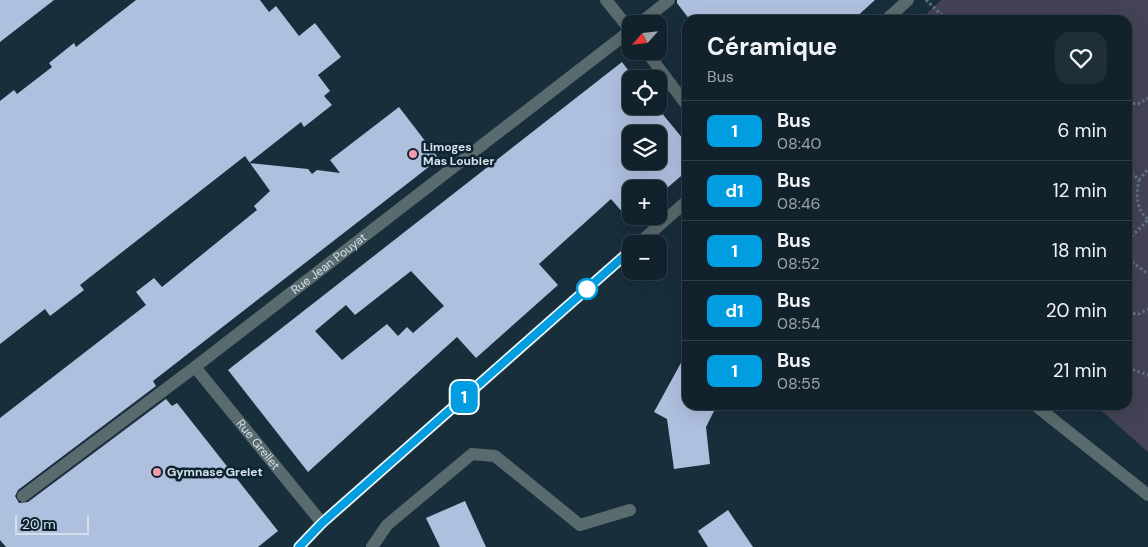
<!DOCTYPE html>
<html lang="en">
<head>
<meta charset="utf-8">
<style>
  :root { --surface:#12222c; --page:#1f2f38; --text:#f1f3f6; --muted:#9ca4a9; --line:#313f48 }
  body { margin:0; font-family:"DM Sans",sans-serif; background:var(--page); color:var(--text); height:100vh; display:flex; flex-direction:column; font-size:19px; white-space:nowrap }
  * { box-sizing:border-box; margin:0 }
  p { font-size:16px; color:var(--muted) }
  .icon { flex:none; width:28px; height:28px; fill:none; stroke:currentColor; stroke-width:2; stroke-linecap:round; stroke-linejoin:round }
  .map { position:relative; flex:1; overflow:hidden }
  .drawer { position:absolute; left:682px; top:15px; width:450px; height:395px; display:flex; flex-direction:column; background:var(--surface); border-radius:15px; box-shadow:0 5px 20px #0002,0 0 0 1px var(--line) }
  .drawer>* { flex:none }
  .badge { padding:0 10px; border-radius:8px; font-size:18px; line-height:32px }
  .needle { width:32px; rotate:243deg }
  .buttons { position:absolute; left:622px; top:15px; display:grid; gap:10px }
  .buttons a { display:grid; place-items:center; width:45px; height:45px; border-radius:10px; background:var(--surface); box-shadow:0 5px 20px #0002,0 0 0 1px var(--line); font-size:25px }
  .scale { position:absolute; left:15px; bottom:12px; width:74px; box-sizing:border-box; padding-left:5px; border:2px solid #d4e1ea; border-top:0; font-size:14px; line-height:18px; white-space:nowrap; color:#d4e1ea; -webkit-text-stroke:4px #0e2431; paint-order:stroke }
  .map>.badge { position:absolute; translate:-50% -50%; box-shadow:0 0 0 2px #fff }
  .round { display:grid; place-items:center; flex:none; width:52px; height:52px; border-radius:15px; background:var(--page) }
  .summary { display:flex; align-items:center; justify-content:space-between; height:85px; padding:0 25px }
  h1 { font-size:24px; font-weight:700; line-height:38px }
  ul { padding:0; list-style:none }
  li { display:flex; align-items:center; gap:15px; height:60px; padding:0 25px; border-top:1px solid var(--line) }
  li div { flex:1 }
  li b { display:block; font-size:19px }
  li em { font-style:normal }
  li .badge { min-width:55px; font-weight:700; text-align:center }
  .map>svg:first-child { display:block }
</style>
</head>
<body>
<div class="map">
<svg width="1148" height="547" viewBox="0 0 1148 547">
  <rect width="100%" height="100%" fill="#182e3b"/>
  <path fill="#444355" d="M 941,0 L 1148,0 L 1148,452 L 1095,405 L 1128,405 L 1128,20 L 920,20 Z"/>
  <path fill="#afc0df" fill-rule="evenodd" d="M 0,0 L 54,0 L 0,42 Z
    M 136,0 L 260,0 L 269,12 L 276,6 L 299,36 L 315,23 L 341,57 L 318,75 L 330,91 L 324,96 L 332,105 L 304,127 L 301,122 L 249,163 L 308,169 L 312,174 L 317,170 L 340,173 L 330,160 L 399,107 L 439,159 L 153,381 L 156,386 L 18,490 L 15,496 L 19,503 L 28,502 L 166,399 L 172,406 L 177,403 L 278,531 L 258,547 L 6,547 L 0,540 L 0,418 L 146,305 L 136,292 L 154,278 L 162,287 L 257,210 L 254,206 L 270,191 L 245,156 L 80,285 L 84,290 L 50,316 L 45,309 L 0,344 L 0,101 L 14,90 L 17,94 L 52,67 L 49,63 L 74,43 L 76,47 Z
    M 677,0 L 875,0 L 853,20 L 690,20 L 677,3 Z
    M 622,62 L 635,79 L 631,79 L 631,106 L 656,106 L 688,145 L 688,170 L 659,195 L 659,189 L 631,189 L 631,216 L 636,216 L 630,221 L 611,199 L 539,264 L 558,285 L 476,358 L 457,337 L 308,472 L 228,370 ZM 631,134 L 659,134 L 659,161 L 631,161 ZM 411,271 L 444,306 L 413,333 L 407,327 L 398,336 L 387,324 L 342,360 L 315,331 L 346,305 L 355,315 Z
    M 688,350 L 688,405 L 717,405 L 706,427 L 710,464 L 674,469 L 667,419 L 654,412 Z
    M 465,501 L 486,547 L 440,547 L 426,518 Z
    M 728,510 L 753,547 L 708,547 L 698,531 Z"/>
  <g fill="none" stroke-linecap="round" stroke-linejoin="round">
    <path stroke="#61737f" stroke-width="3" stroke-dasharray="2.5 2.5" stroke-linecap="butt" d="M 926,0 L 947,20
      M 1128,103 L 1138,104 L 1148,98
      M 1128,169 L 1139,180 C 1136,194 1136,210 1148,219
      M 1139,180 L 1148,169
      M 1128,240 L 1148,220
      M 1128,259 L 1148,274
      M 1128,313 L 1139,314 L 1148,309
      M 1128,368 L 1148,375"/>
    <g stroke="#596b6e" stroke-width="12">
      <path d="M 606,0 L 631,31"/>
      <path d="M 886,20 L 908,0"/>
      <path d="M 639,24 L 669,0"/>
      <path d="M 646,51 L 688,107"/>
      <path d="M 638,244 L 688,200"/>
      <path id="s1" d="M 195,367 L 322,523"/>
      <path d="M 1035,405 L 1148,495"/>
      <path id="s2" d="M 23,496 L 195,367 L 631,30"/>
      <path d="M 299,547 L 322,523 L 631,250"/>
      <path d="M 372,547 L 387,525 L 472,454 L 495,456 L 580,525 L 630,510"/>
    </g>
  </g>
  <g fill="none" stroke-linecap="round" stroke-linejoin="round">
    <defs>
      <path id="line" d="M 299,547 L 322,523 L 631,250"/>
    </defs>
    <use href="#line" stroke="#fff" stroke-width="11"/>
    <use href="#line" stroke="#009de0" stroke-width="8"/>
  </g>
  <g fill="#f39aab" stroke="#0e2431" stroke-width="2">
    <circle cx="413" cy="154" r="5"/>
    <circle cx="157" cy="472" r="5"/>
  </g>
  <circle fill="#fff" stroke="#009de0" stroke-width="2.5" cx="587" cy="289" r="10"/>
  <g text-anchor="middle" stroke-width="5" stroke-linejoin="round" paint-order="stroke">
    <g font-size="12" font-weight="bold" fill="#d4e1ea" stroke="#0e2431" text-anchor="start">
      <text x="423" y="151">Limoges<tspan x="423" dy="14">Mas Loubier</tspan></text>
      <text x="167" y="476">Gymnase Grelet</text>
    </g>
    <g font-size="12" fill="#d4e1ea" stroke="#0e2431">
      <text dy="4" stroke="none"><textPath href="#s2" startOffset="384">Rue Jean Pouyat</textPath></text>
      <text dy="4" stroke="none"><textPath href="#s1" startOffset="100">Rue Grellet</textPath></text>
    </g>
  </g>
</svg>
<div class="buttons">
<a><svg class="needle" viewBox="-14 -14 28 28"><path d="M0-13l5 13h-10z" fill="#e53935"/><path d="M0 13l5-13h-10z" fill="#9ca4a9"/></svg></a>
<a><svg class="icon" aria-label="locate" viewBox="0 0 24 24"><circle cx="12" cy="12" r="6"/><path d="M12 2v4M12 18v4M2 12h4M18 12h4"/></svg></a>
<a><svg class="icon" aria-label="layers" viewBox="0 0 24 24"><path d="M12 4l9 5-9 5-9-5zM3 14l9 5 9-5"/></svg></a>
<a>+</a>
<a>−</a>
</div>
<div class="scale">20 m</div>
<b class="badge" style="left:464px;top:397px;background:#009de0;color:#fff">1</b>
<section class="drawer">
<div class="summary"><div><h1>Céramique</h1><p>Bus</p></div><a class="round"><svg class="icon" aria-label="heart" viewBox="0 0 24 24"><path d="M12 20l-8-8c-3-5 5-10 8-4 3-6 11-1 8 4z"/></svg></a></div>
<ul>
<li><span class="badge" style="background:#009de0;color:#fff">1</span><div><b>Bus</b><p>08:40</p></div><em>6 min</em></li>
<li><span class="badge" style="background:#009de0;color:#fff">d1</span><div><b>Bus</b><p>08:46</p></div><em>12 min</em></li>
<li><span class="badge" style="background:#009de0;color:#fff">1</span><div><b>Bus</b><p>08:52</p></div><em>18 min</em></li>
<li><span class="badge" style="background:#009de0;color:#fff">d1</span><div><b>Bus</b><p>08:54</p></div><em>20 min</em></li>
<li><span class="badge" style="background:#009de0;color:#fff">1</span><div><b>Bus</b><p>08:55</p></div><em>21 min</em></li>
</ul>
</section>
</div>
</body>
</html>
